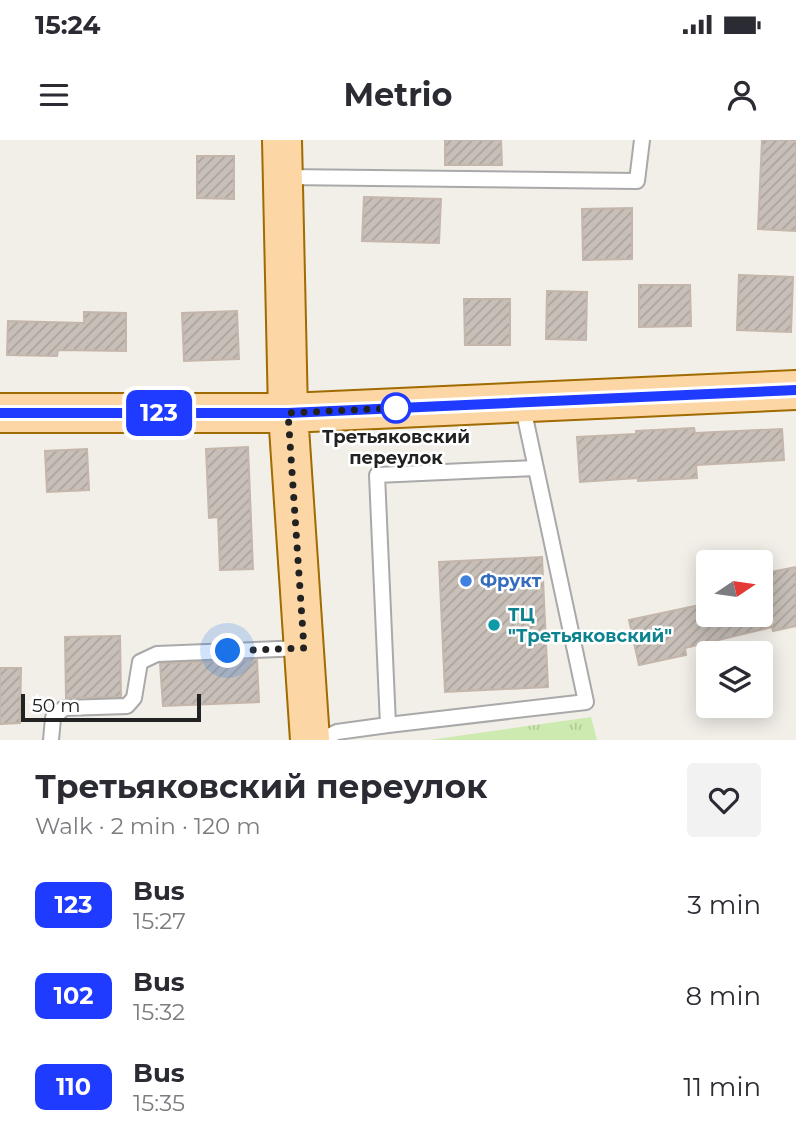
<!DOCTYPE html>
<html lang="en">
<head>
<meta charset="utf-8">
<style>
  :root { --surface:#fff; --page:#f2f2f3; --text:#2b2b33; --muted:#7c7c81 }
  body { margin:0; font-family:Montserrat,sans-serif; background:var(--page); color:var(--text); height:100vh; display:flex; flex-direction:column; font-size:26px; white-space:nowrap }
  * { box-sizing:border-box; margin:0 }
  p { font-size:23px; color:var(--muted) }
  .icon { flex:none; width:38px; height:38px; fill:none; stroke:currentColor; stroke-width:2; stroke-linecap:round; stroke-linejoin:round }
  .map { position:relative; height:600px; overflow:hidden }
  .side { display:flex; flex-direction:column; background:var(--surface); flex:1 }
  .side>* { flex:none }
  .badge { padding:0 14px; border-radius:10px; font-size:24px; line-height:46px }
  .needle { width:46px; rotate:77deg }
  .tools { position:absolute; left:696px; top:410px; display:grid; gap:14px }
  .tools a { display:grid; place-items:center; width:77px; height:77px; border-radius:7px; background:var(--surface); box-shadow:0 4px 18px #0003; font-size:35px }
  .scale { position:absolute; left:21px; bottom:18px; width:180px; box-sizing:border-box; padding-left:7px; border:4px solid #222; border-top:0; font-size:19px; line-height:24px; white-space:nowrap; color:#222; -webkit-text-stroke:5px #fff; paint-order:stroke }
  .you { position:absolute; width:35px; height:35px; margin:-18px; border:5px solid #fff; border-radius:50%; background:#1a73e8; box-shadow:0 0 0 10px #1a73e833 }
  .map>.badge { position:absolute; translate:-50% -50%; box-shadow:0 0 0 4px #fff }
  .round { display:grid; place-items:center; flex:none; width:74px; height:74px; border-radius:7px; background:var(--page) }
  .head { display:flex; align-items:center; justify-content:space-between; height:119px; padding:0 35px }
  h1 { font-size:33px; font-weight:700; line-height:52px }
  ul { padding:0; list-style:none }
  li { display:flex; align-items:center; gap:21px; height:91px; padding:0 35px }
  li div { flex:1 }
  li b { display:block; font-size:26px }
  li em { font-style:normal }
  li .badge { min-width:77px; font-weight:700; text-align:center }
  .status { display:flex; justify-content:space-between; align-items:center; height:49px; padding:0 35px; background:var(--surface); direction:ltr }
  .status svg { height:19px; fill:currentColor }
  header { display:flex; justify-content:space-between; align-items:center; height:91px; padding:0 35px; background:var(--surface); font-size:32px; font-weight:700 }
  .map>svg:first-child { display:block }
</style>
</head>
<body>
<div class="status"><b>15:24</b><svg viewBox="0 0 49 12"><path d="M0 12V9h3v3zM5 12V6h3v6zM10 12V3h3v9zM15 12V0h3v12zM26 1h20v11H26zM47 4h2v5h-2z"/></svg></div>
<header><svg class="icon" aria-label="menu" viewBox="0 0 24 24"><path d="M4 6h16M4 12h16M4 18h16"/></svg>Metrio<svg class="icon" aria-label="person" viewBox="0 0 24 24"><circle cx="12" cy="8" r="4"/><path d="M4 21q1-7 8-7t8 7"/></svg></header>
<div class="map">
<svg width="796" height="600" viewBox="0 0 796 600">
  <defs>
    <pattern id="grass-tufts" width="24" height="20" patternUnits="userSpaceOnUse" patternTransform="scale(1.75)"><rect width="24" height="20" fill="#cdebb0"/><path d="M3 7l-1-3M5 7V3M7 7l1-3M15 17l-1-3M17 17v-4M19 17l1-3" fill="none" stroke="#b0c997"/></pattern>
    <pattern id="building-hatch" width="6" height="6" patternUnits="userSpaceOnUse" patternTransform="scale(1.75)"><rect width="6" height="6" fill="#c7bfb8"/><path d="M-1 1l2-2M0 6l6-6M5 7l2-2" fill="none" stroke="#aba49e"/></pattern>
  </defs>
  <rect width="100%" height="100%" fill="#f2efe9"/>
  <path fill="url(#grass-tufts)" d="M 591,577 L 597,600 L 429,600 Z"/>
  <path fill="url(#building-hatch)" stroke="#c4b6ab" stroke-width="2" d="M 445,0 L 501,0 L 502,25 L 445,25 Z
    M 762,0 L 796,0 L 796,91 L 758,89 Z
    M 197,16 L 234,16 L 234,59 L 197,58 Z
    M 364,57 L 441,59 L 439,103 L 362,101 Z
    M 632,68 L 632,119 L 583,120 L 582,69 Z
    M 739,135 L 793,137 L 791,192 L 737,190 Z
    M 639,145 L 690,145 L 691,186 L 639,187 Z
    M 547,151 L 587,152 L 586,200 L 546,199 Z
    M 464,159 L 510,159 L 510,205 L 465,205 Z
    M 237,171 L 239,219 L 184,221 L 182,173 Z
    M 84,172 L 126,173 L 126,211 L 58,210 L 57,216 L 7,215 L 8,181 L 84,183 Z
    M 694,288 L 695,293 L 782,289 L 784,320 L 696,325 L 697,338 L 638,341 L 638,338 L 580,342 L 577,297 L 636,294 L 636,291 Z
    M 248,307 L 253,429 L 220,430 L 218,377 L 209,378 L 206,309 Z
    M 87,309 L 89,350 L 47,352 L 45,311 Z
    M 542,417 L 548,547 L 445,552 L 439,422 Z
    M 796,427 L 796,486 L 773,491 L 772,487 L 685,508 L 686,515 L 639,525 L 629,480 L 709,463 L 709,474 L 769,474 L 761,434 Z
    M 120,496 L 121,557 L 66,558 L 65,497 Z
    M 257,520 L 259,562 L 163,566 L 160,523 Z
    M 0,528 L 21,528 L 20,583 L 0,584 Z"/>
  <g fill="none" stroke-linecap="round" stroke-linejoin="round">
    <defs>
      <path id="service" d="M 284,37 L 637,41 L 642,0
        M 388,585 L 377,335 L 534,328
        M 51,600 L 53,578 L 64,568 L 127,566 L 134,558 L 140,522 L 157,514 L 303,508
        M 320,600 L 337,592 L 388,585 L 586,562 L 522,263"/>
      <path id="primary" d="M 282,0 L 288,273 L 310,600
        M 0,273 L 288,273 L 796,250"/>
    </defs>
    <use href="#service" stroke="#a9a9a9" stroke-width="18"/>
    <use href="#primary" stroke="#a06b00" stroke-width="42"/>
    <use href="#service" stroke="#fff" stroke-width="14"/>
    <use href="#primary" stroke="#fcd6a4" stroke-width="38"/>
  </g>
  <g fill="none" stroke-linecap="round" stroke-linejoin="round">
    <defs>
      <path id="line" d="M 0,273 L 288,273 L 796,250"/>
    </defs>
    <use href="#line" stroke="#fff" stroke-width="16"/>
    <use href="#line" stroke="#1f3bff" stroke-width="10"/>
    <path stroke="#222" stroke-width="7" stroke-dasharray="0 12.6" d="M 228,511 L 304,508 L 288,273 L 396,268"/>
  </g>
  <circle fill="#fff" stroke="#1f3bff" stroke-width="3.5" cx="396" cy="268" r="14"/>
  <circle fill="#3f7fe0" stroke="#fff" stroke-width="2.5" cx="466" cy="441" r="7"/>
  <circle fill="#0f9aa8" stroke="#fff" stroke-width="2.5" cx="494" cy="485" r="7"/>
  <g text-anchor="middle" stroke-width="5" stroke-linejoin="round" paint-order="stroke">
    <g font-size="18" font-weight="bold" fill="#222" stroke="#fff">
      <text x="396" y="303">Третьяковский<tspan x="396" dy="21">переулок</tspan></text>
    </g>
    <g font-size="18" font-weight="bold" fill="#366cbe" stroke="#fff" text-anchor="start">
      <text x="480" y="447">Фрукт</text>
    </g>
    <g font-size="18" font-weight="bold" fill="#0d838f" stroke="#fff" text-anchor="start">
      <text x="508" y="481">ТЦ<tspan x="508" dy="21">"Третьяковский"</tspan></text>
    </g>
  </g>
</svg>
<div class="tools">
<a><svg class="needle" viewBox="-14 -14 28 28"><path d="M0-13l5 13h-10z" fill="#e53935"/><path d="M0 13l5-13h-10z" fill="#7c7c81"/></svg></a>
<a><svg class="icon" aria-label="layers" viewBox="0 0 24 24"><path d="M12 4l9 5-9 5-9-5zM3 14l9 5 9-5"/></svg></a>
</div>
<div class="scale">50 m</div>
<div class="you" style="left:228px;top:511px"></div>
<b class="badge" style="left:159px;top:273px;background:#1f3bff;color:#fff">123</b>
</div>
<section class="side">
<div class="head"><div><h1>Третьяковский переулок</h1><p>Walk · 2 min · 120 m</p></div><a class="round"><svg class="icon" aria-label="heart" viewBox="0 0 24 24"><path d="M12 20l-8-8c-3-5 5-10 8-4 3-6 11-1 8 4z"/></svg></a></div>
<ul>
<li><span class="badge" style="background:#1f3bff;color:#fff">123</span><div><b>Bus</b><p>15:27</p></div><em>3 min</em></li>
<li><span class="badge" style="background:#1f3bff;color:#fff">102</span><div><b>Bus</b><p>15:32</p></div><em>8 min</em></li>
<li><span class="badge" style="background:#1f3bff;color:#fff">110</span><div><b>Bus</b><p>15:35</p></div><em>11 min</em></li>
</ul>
</section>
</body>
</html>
